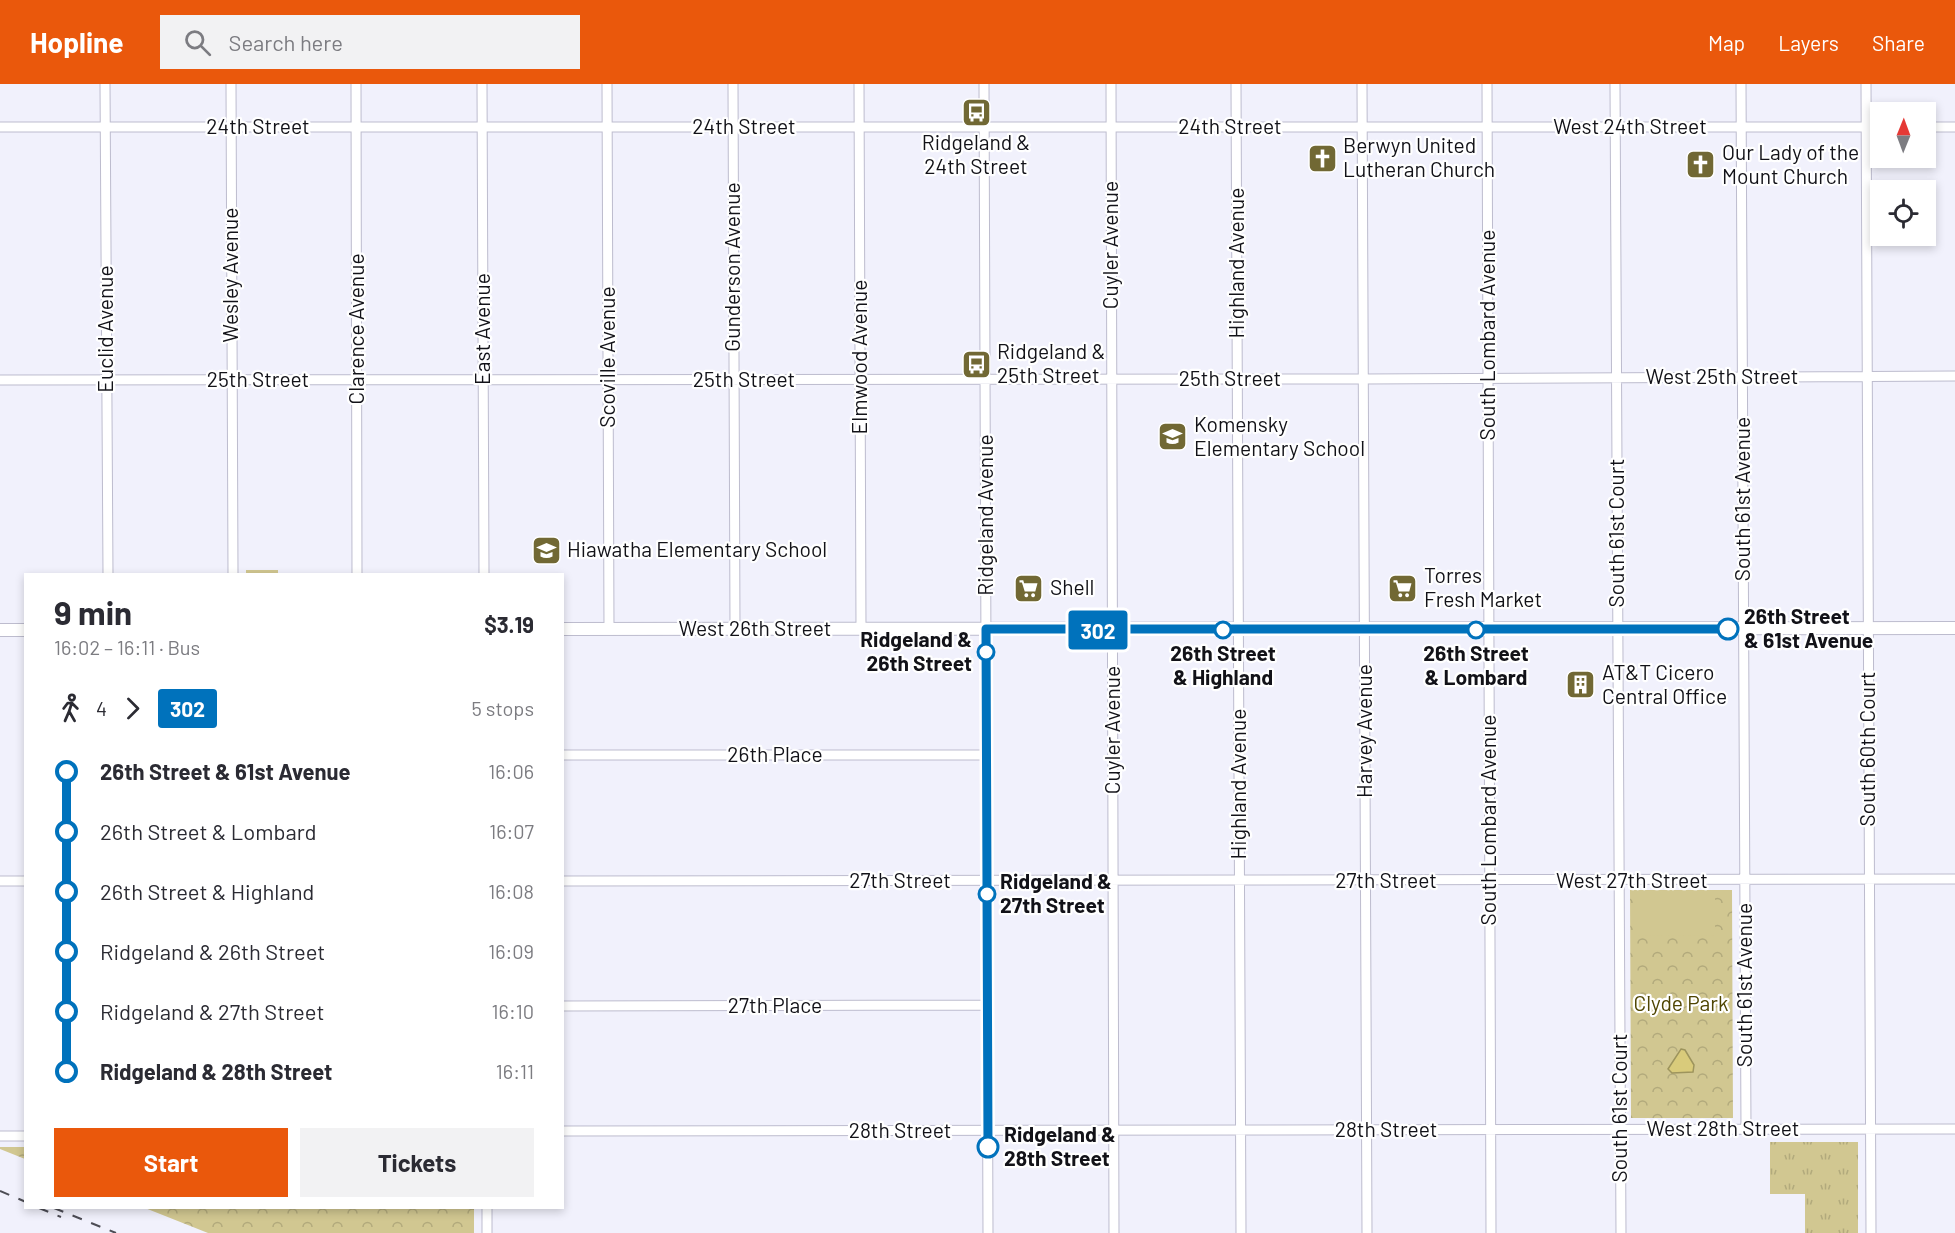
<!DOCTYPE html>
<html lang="en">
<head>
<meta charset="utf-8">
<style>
  :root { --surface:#fff; --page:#f2f2f3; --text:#2b2b33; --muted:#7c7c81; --accent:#ea580c }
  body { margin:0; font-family:Barlow,sans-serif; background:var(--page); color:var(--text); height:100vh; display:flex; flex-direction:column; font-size:22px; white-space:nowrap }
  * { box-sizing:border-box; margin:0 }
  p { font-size:20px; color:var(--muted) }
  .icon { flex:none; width:33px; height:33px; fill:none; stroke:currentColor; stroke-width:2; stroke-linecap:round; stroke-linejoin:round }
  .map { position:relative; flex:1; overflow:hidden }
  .sheet { position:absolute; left:24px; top:489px; width:540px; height:636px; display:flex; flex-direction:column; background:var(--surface); border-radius:0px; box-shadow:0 3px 9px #0003 }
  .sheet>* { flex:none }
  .badge { padding:0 12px; border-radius:4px; font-size:21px; line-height:39px }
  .needle { width:39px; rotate:1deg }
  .buttons { position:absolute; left:1870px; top:18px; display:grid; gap:12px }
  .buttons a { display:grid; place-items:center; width:66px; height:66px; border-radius:0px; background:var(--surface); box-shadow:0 3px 9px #0003; font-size:30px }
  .map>.badge { position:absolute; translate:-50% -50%; box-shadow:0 0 0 3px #fff }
  .legs { display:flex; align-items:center; gap:9px; height:66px; padding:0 30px; font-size:20px }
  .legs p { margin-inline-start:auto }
  .head { display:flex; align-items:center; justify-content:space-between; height:102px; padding:0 30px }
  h1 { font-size:33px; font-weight:700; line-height:45px }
  .primary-button { display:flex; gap:12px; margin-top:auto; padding:12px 30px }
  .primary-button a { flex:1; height:69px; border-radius:0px; background:var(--accent); color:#fff; font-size:24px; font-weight:700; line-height:69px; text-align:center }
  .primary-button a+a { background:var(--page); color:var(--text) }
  ul { padding:0 30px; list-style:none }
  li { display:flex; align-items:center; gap:21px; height:60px; font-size:22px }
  li i { display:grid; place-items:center; width:9px; height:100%; margin:0 8px; background:currentColor }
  li i::after { content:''; width:15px; height:15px; margin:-8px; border:4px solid; border-radius:50%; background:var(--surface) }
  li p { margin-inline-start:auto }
  li:first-child i { background:linear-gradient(#0000 50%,currentColor 0) }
  li:last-child i { background:linear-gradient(currentColor 50%,#0000 0) }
  header { display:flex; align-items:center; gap:36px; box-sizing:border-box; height:84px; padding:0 30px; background:var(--accent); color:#fff }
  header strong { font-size:28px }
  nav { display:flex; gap:33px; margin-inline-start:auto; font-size:21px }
  .search { width:420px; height:54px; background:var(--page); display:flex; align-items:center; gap:15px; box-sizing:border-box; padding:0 21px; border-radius:0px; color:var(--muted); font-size:22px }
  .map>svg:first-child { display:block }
</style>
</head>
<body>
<header>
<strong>Hopline</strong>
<div class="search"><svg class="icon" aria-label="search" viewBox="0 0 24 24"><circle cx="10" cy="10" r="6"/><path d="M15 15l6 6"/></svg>Search here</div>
<nav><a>Map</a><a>Layers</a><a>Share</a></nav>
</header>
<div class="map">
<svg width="1955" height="1149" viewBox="0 0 1955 1149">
  <defs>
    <pattern id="grass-tufts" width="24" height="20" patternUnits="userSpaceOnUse" patternTransform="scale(1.5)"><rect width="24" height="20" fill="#d1c791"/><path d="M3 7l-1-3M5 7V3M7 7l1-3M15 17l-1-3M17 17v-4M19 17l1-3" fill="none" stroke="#b2aa7c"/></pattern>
    <pattern id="park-crowns" width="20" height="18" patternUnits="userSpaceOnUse" patternTransform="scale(1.5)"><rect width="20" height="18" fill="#d1c791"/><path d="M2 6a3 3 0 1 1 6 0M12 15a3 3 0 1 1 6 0" fill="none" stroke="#b2aa7c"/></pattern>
  </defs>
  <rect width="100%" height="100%" fill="#f1f1fc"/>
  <path fill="url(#grass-tufts)" d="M 1770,1058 L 1858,1058 L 1858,1149 L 1805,1149 L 1805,1110 L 1770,1110 Z"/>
  <path fill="url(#park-crowns)" d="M 246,486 L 278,486 L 278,490 L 246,490 Z
    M 1630,806 L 1732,806 L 1733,1034 L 1631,1034 Z
    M 0,1063 L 25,1063 L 25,1075 L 0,1065 Z
    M 145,1124 L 474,1124 L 474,1149 L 208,1149 Z"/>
  <path fill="#d1c791" d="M 1637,810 L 1715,810 L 1715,851 L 1637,852 Z"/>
  <path fill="#d9cb7b" stroke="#9d945d" stroke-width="1.5" d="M 1681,965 L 1685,966 L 1694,981 L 1693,988 L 1672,989 L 1668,985 Z"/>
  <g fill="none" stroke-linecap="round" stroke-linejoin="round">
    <defs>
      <path id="minor" d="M 105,0 L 108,490
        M 231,0 L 233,490
        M 356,0 L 357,490
        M 482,0 L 484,490
        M 607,0 L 609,545
        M 733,0 L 735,545
        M 859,0 L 861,545
        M 984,0 L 988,1149
        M 1111,0 L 1114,1149
        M 1236,0 L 1241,1149
        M 1362,0 L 1367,1149
        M 1487,0 L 1491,1149
        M 1615,0 L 1621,1149
        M 1741,0 L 1746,1045
        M 1866,0 L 1871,1149
        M 0,43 L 1881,43
        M 1926,43 L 1955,43
        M 0,296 L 1363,295 L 1955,292
        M 562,671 L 987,671
        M 0,797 L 26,797
        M 562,797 L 1955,795
        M 562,922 L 987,921
        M 562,1047 L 1955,1045
        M 0,1052 L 26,1052
        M 487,1124 L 487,1149"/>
      <path id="major" d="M 562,545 L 1955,544
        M 0,546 L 26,546"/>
    </defs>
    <use href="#minor" stroke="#bdbcce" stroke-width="11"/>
    <use href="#major" stroke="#bdbcce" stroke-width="14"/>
    <use href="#minor" stroke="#fff" stroke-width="9"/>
    <use href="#major" stroke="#fff" stroke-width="12"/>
    <path stroke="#4d4d55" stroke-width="2" stroke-dasharray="10 10" stroke-linecap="butt" d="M 0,1107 L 26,1118
      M 39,1124 L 61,1133
      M 54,1124 L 116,1149"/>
  </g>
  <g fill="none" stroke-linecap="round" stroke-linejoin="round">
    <defs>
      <path id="line-1" d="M 988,1063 L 986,545 L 1728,545"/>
    </defs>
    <use href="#line-1" stroke="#fff" stroke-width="14"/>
    <use href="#line-1" stroke="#0072bc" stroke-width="9"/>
  </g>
  <defs>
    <symbol id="bus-square" viewBox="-11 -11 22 22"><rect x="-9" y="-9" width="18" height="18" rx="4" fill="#716834" stroke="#fff"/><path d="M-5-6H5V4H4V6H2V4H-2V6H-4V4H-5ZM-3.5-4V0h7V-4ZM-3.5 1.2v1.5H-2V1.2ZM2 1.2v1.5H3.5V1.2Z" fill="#fff"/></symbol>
    <symbol id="church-square" viewBox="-11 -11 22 22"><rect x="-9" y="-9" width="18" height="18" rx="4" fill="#716834" stroke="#fff"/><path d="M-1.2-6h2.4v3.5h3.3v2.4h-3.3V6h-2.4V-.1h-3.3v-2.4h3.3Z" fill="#fff"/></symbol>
    <symbol id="school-square" viewBox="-11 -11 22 22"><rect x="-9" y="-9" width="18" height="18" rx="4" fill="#716834" stroke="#fff"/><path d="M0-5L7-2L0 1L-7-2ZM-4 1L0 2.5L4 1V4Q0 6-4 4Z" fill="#fff"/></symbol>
    <symbol id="supermarket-square" viewBox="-11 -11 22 22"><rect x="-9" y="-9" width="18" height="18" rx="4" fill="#716834" stroke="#fff"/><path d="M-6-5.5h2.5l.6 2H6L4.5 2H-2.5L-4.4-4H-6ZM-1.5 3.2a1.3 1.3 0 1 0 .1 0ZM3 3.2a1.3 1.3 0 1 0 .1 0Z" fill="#fff"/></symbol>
    <symbol id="building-square" viewBox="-11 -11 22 22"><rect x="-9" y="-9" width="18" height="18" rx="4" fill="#716834" stroke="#fff"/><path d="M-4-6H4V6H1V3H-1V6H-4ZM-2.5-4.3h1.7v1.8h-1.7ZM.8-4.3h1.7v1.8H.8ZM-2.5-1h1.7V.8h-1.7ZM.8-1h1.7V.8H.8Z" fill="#fff"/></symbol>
  </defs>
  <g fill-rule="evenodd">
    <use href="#bus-square" x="960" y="12" width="33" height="33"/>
    <use href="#church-square" x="1306" y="58" width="33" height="33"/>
    <use href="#church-square" x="1684" y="64" width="33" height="33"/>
    <use href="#bus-square" x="960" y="264" width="33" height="33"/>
    <use href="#school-square" x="1156" y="336" width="33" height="33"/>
    <use href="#school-square" x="530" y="450" width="33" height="33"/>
    <use href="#supermarket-square" x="1012" y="488" width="33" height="33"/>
    <use href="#supermarket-square" x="1386" y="488" width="33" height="33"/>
    <use href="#building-square" x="1564" y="584" width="33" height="33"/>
  </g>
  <g fill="#fff" stroke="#0072bc" stroke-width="3">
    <circle cx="1728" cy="545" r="10"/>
    <circle cx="1223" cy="546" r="8"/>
    <circle cx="1476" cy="546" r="8"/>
    <circle cx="986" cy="568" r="8"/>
    <circle cx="987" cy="810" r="8"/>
    <circle cx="988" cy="1063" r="10"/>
  </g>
  <g text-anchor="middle" stroke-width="4.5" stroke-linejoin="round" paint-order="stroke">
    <g font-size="21" fill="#121218" stroke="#fff">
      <text x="258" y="50">24th Street</text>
      <text x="744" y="50">24th Street</text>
      <text x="1230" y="50">24th Street</text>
      <text x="1630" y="50">West 24th Street</text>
      <text transform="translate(1111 161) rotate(-90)" y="7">Cuyler Avenue</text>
      <text transform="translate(1237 179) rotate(-90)" y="7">Highland Avenue</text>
      <text transform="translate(733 183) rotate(-90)" y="7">Gunderson Avenue</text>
      <text transform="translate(231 191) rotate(-90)" y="7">Wesley Avenue</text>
      <text transform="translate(106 245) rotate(-90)" y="7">Euclid Avenue</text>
      <text transform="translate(357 245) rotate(-90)" y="7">Clarence Avenue</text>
      <text transform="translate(483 245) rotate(-90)" y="7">East Avenue</text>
      <text transform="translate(1488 251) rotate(-90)" y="7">South Lombard Avenue</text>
      <text transform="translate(608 273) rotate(-90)" y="7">Scoville Avenue</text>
      <text transform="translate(860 273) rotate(-90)" y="7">Elmwood Avenue</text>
      <text x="1722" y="300">West 25th Street</text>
      <text x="1230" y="302">25th Street</text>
      <text x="258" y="303">25th Street</text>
      <text x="744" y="303">25th Street</text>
      <text transform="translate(1743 415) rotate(-90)" y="7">South 61st Avenue</text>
      <text transform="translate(986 431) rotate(-90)" y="7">Ridgeland Avenue</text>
      <text transform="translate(1617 449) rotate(-90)" y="7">South 61st Court</text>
      <text x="755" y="552">West 26th Street</text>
      <text transform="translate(1113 646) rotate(-90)" y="7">Cuyler Avenue</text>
      <text transform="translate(1365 647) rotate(-90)" y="7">Harvey Avenue</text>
      <text transform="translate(1868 665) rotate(-90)" y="7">South 60th Court</text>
      <text x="775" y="678">26th Place</text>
      <text transform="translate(1239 700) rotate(-90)" y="7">Highland Avenue</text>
      <text transform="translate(1489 736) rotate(-90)" y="7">South Lombard Avenue</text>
      <text x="900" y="804">27th Street</text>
      <text x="1386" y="804">27th Street</text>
      <text x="1632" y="804">West 27th Street</text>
      <text transform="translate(1745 901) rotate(-90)" y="7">South 61st Avenue</text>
      <text x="775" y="929">27th Place</text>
      <text transform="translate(1620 1024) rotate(-90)" y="7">South 61st Court</text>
      <text x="1723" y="1052">West 28th Street</text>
      <text x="1386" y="1053">28th Street</text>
      <text x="900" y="1054">28th Street</text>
    </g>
    <g font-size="21" fill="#121218" stroke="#fff" text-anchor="start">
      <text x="976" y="66" text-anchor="middle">Ridgeland &amp;<tspan x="976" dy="24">24th Street</tspan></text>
      <text x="1343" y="69">Berwyn United<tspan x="1343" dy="24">Lutheran Church</tspan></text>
      <text x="1722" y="76">Our Lady of the<tspan x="1722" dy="24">Mount Church</tspan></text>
      <text x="997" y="275">Ridgeland &amp;<tspan x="997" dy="24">25th Street</tspan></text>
      <text x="1194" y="348">Komensky<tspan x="1194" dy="24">Elementary School</tspan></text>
      <text x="567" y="473">Hiawatha Elementary School</text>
      <text x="1424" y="499">Torres<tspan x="1424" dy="24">Fresh Market</tspan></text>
      <text x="1050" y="511">Shell</text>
      <text x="1602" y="596">AT&amp;T Cicero<tspan x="1602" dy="24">Central Office</tspan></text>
    </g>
    <g font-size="21" font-weight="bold" fill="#121218" stroke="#fff" text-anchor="start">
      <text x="1744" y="540">26th Street<tspan x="1744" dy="24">&amp; 61st Avenue</tspan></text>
      <text x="972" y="563" text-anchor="end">Ridgeland &amp;<tspan x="972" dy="24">26th Street</tspan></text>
      <text x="1223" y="577" text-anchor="middle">26th Street<tspan x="1223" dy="24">&amp; Highland</tspan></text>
      <text x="1476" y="577" text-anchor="middle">26th Street<tspan x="1476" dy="24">&amp; Lombard</tspan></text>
      <text x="1000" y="805">Ridgeland &amp;<tspan x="1000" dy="24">27th Street</tspan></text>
      <text x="1004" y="1058">Ridgeland &amp;<tspan x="1004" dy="24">28th Street</tspan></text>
    </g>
    <g font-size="21" fill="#4f4502" stroke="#fff">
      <text x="1681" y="927">Clyde Park</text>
    </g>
  </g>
</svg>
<div class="buttons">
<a><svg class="needle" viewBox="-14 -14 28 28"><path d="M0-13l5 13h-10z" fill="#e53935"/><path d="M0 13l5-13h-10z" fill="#7c7c81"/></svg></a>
<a><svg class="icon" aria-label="locate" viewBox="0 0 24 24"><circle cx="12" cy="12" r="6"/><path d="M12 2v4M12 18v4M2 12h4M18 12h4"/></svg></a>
</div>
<b class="badge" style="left:1098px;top:546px;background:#0072bc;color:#fff">302</b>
<section class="sheet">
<div class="head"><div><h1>9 min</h1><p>16:02 – 16:11 · Bus</p></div><b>$3.19</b></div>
<div class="legs"><svg class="icon" aria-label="walk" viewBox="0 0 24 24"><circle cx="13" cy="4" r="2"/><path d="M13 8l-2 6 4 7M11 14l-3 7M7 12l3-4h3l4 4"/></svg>4<svg class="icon" aria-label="forward" viewBox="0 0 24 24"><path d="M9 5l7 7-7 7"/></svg><b class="badge" style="background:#0072bc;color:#fff">302</b><p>5 stops</p></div>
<ul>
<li><i style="color:#0072bc"></i><b>26th Street &amp; 61st Avenue</b><p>16:06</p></li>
<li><i style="color:#0072bc"></i><span>26th Street &amp; Lombard</span><p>16:07</p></li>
<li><i style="color:#0072bc"></i><span>26th Street &amp; Highland</span><p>16:08</p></li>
<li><i style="color:#0072bc"></i><span>Ridgeland &amp; 26th Street</span><p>16:09</p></li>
<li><i style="color:#0072bc"></i><span>Ridgeland &amp; 27th Street</span><p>16:10</p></li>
<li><i style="color:#0072bc"></i><b>Ridgeland &amp; 28th Street</b><p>16:11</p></li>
</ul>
<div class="primary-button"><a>Start</a><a>Tickets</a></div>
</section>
</div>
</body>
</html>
